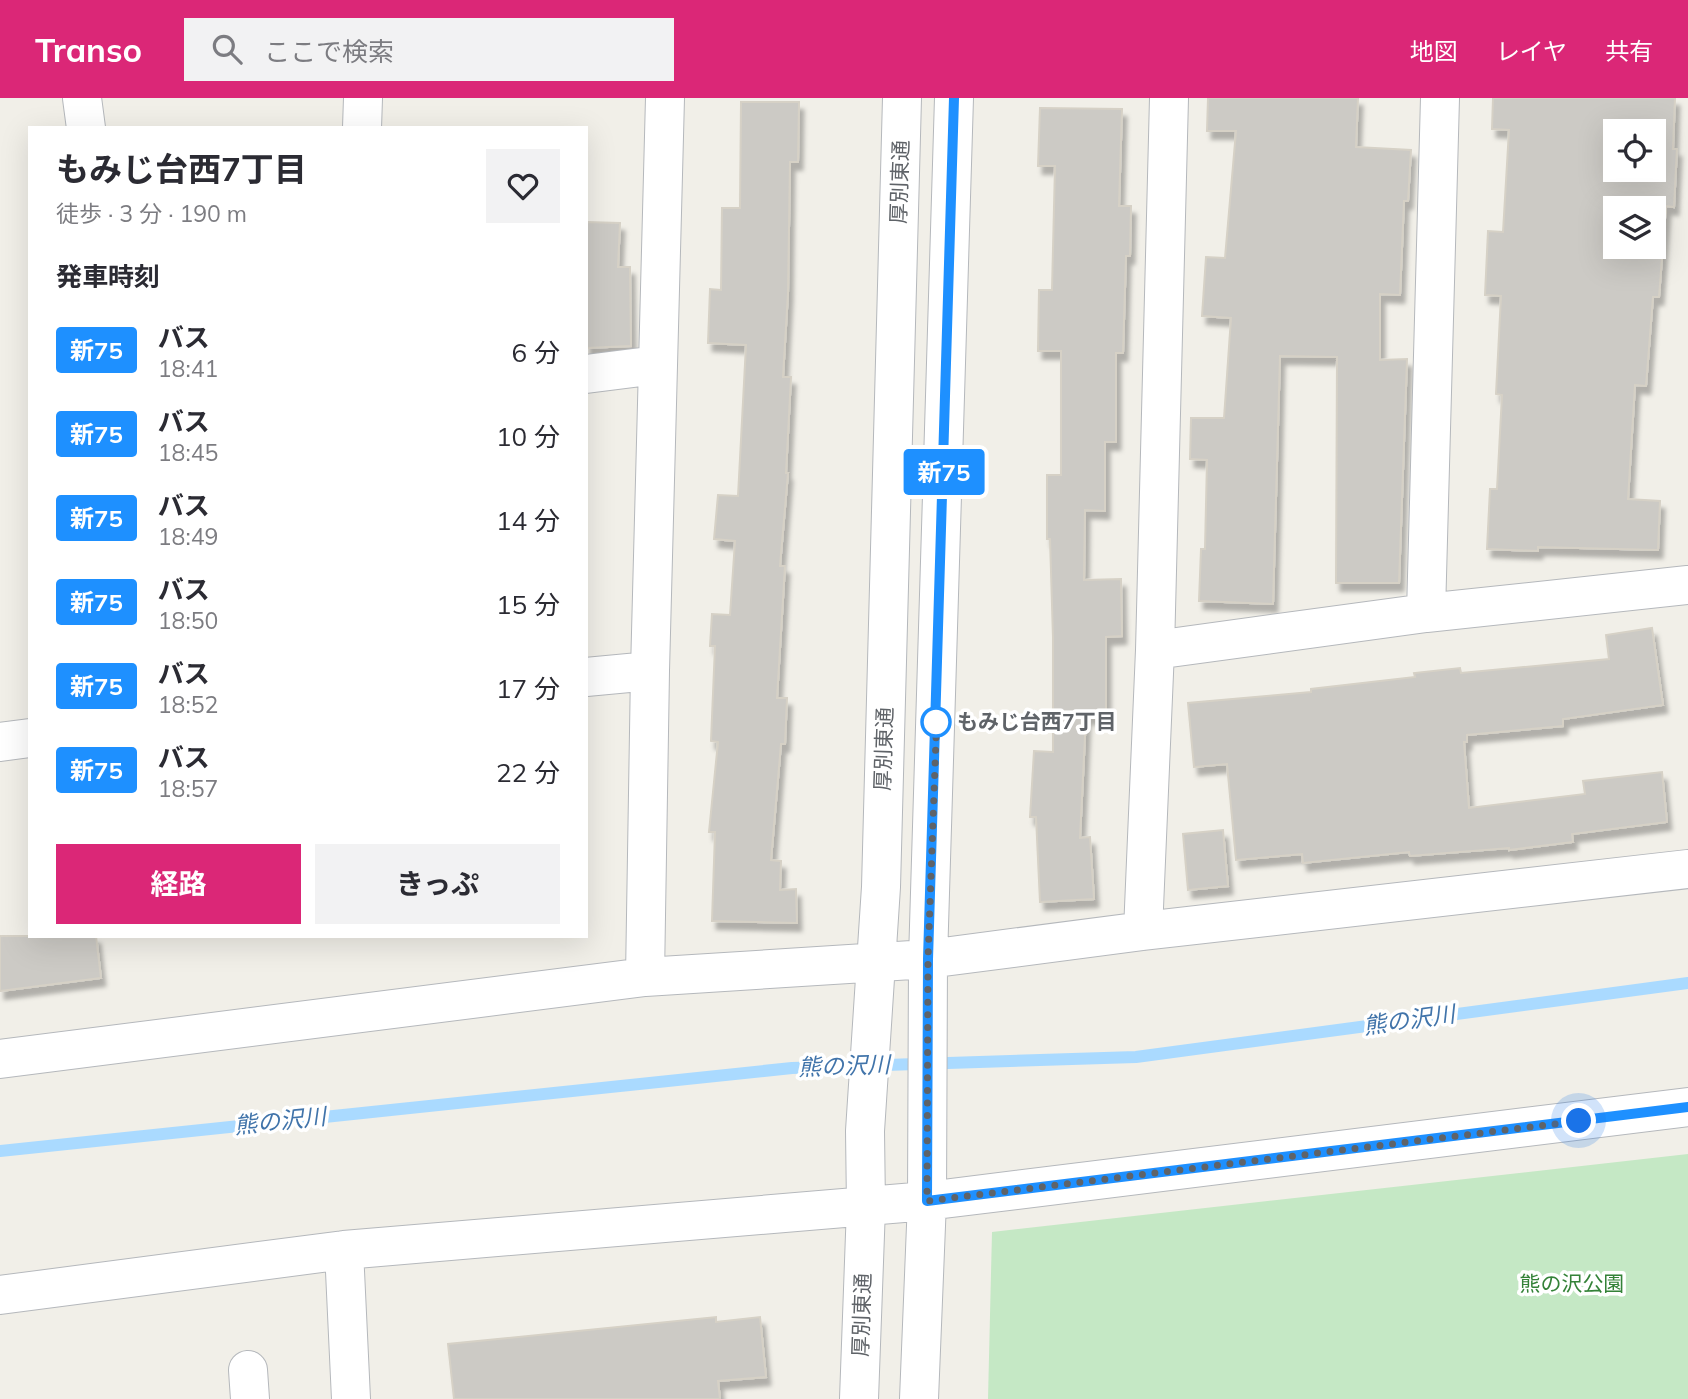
<!DOCTYPE html>
<html lang="ja">
<head>
<meta charset="utf-8">
<style>
  :root { --surface:#fff; --page:#f2f2f3; --text:#2b2b33; --muted:#7c7c81; --accent:#db2777 }
  body { margin:0; font-family:Mulish,"Noto Sans JP",sans-serif; background:var(--page); color:var(--text); height:100vh; display:flex; flex-direction:column; font-size:26px; white-space:nowrap }
  * { box-sizing:border-box; margin:0 }
  p { font-size:23px; color:var(--muted) }
  .icon { flex:none; width:38px; height:38px; fill:none; stroke:currentColor; stroke-width:2; stroke-linecap:round; stroke-linejoin:round }
  .map { position:relative; flex:1; overflow:hidden }
  .side { position:absolute; left:28px; top:28px; width:560px; height:812px; display:flex; flex-direction:column; background:var(--surface); border-radius:0px; box-shadow:0 7px 28px #0002 }
  .side>* { flex:none }
  .badge { padding:0 14px; border-radius:5px; font-size:24px; line-height:46px }
  .buttons { position:absolute; left:1603px; top:21px; display:grid; gap:14px }
  .buttons a { display:grid; place-items:center; width:63px; height:63px; border-radius:0px; background:var(--surface); box-shadow:0 7px 28px #0002; font-size:35px }
  .you { position:absolute; width:35px; height:35px; margin:-18px; border:5px solid #fff; border-radius:50%; background:#1a73e8; box-shadow:0 0 0 10px #1a73e833 }
  .map>.badge { position:absolute; translate:-50% -50%; box-shadow:0 0 0 4px #fff }
  h2 { padding:0 28px; font-size:26px; line-height:63px }
  .round { display:grid; place-items:center; flex:none; width:74px; height:74px; border-radius:0px; background:var(--page) }
  .headline { display:flex; align-items:center; justify-content:space-between; height:119px; padding:0 28px }
  h1 { font-size:33px; font-weight:700; line-height:52px }
  .cta { display:flex; gap:14px; margin-top:auto; padding:14px 28px }
  .cta a { flex:1; height:80px; border-radius:0px; background:var(--accent); color:#fff; font-size:28px; font-weight:700; line-height:80px; text-align:center }
  .cta a+a { background:var(--page); color:var(--text) }
  ul { padding:0; list-style:none }
  li { display:flex; align-items:center; gap:21px; height:84px; padding:0 28px }
  li div { flex:1 }
  li b { display:block; font-size:26px }
  li em { font-style:normal }
  li .badge { min-width:77px; font-weight:700; text-align:center }
  header { display:flex; align-items:center; gap:42px; box-sizing:border-box; height:98px; padding:0 35px; background:var(--accent); color:#fff }
  header strong { font-size:33px }
  nav { display:flex; gap:38px; margin-inline-start:auto; font-size:24px }
  .search { width:490px; height:63px; background:var(--page); display:flex; align-items:center; gap:18px; box-sizing:border-box; padding:0 24px; border-radius:0px; color:var(--muted); font-size:26px }
  .map>svg:first-child { display:block }
</style>
</head>
<body>
<header>
<strong>Transo</strong>
<div class="search"><svg class="icon" aria-label="search" viewBox="0 0 24 24"><circle cx="10" cy="10" r="6"/><path d="M15 15l6 6"/></svg>ここで検索</div>
<nav><a>地図</a><a>レイヤ</a><a>共有</a></nav>
</header>
<div class="map">
<svg width="1688" height="1301" viewBox="0 0 1688 1301">
  <defs>
    <filter id="shadow"><feDropShadow dx="4.5" dy="8" stdDeviation="2" flood-color="#0004"/></filter>
  </defs>
  <rect width="100%" height="100%" fill="#f1efe8"/>
  <path fill="#c5e8c5" d="M 1688,1056 L 1688,1301 L 988,1301 L 992,1134 Z"/>
  <g fill="none" stroke-linecap="round" stroke-linejoin="round">
    <path stroke="#aadaff" stroke-width="12" d="M 0,1053 L 792,970 L 1136,959 L 1688,885"/>
  </g>
  <path fill="#cccac5" stroke="#d6d1c6" stroke-width="2" fill-rule="evenodd" filter="url(#shadow)" d="M 1208,0 L 1358,0 L 1356,49 L 1411,52 L 1408,103 L 1404,103 L 1400,197 L 1380,196 L 1380,262 L 1407,261 L 1399,485 L 1336,485 L 1337,259 L 1280,258 L 1273,506 L 1199,503 L 1201,451 L 1205,451 L 1207,362 L 1190,361 L 1191,320 L 1224,320 L 1231,220 L 1202,218 L 1206,159 L 1225,160 L 1236,33 L 1207,33 Z
    M 1493,0 L 1675,0 L 1673,51 L 1677,51 L 1674,109 L 1666,108 L 1659,199 L 1653,199 L 1646,288 L 1635,287 L 1628,401 L 1660,403 L 1658,452 L 1538,449 L 1538,453 L 1487,451 L 1490,391 L 1497,391 L 1502,297 L 1496,296 L 1501,198 L 1485,197 L 1488,133 L 1503,134 L 1509,32 L 1492,31 ZM 1615,33 L 1654,33 L 1654,72 L 1615,72 ZM 1615,110 L 1654,110 L 1654,149 L 1615,149 Z
    M 741,4 L 799,4 L 798,64 L 790,64 L 788,195 L 783,279 L 791,279 L 786,375 L 788,375 L 780,468 L 785,468 L 777,600 L 787,600 L 785,646 L 781,646 L 771,762 L 781,763 L 780,792 L 796,791 L 797,825 L 712,823 L 715,734 L 709,734 L 718,644 L 711,643 L 715,548 L 710,548 L 712,516 L 730,517 L 735,443 L 714,441 L 718,397 L 738,398 L 746,247 L 708,245 L 710,191 L 721,192 L 722,110 L 740,110 Z
    M 1040,10 L 1122,11 L 1119,108 L 1131,108 L 1130,158 L 1126,158 L 1123,255 L 1116,255 L 1116,344 L 1105,344 L 1105,413 L 1085,412 L 1084,482 L 1121,481 L 1122,538 L 1106,539 L 1106,619 L 1086,618 L 1080,740 L 1090,739 L 1094,801 L 1040,804 L 1036,719 L 1030,719 L 1034,653 L 1053,654 L 1053,540 L 1050,441 L 1047,441 L 1047,377 L 1061,377 L 1061,253 L 1038,253 L 1039,192 L 1052,192 L 1055,68 L 1038,68 Z
    M 586,124 L 620,125 L 618,169 L 630,169 L 631,248 L 586,250 Z
    M 1652,530 L 1663,607 L 1563,621 L 1563,628 L 1467,637 L 1467,644 L 1464,644 L 1469,710 L 1585,696 L 1583,683 L 1662,674 L 1667,724 L 1572,736 L 1573,744 L 1509,752 L 1509,750 L 1410,758 L 1409,754 L 1303,765 L 1302,756 L 1236,762 L 1227,666 L 1194,669 L 1188,605 L 1311,594 L 1311,591 L 1415,579 L 1414,575 L 1460,570 L 1461,575 L 1609,561 L 1606,537 Z
    M 1223,732 L 1228,788 L 1188,792 L 1183,736 Z
    M 0,838 L 96,838 L 101,880 L 0,893 Z
    M 716,1219 L 716,1224 L 760,1219 L 766,1279 L 718,1283 L 720,1301 L 454,1301 L 448,1246 Z"/>
  <g fill="none" stroke-linecap="round" stroke-linejoin="round">
    <defs>
      <path id="minor" d="M 82,0 L 86,30
        M 362,30 L 363,0
        M 586,276 L 657,267
        M 1426,515 L 1440,0
        M 1155,552 L 1426,515 L 1688,487
        M 586,579 L 650,573
        M 0,644 L 30,640
        M 1143,833 L 1155,552 L 1169,0
        M 645,879 L 650,573 L 665,0
        M 0,961 L 645,879 L 928,861 L 1143,833 L 1688,771
        M 344,1152 L 351,1301
        M 0,1197 L 344,1152 L 927,1103 L 1688,1009
        M 248,1272 L 250,1301
        M 859,1301 L 866,1109 L 865,1033 L 881,789 L 902,0
        M 919,1301 L 927,1103 L 928,861 L 954,0"/>
    </defs>
    <use href="#minor" stroke="#b5b8bc" stroke-width="40"/>
    <use href="#minor" stroke="#fff" stroke-width="38"/>
  </g>
  <g fill="none" stroke-linecap="round" stroke-linejoin="round">
    <defs>
      <path id="line" d="M 954,0 L 928,861 L 927,1103 L 1688,1009"/>
    </defs>
    <use href="#line" stroke="#fff" stroke-width="16"/>
    <use href="#line" stroke="#1e90ff" stroke-width="10"/>
    <path stroke="#5f6368" stroke-width="7" stroke-dasharray="0 12.6" d="M 936,624 L 937,613 L 928,861 L 927,1103 L 1579,1023"/>
  </g>
  <circle fill="#fff" stroke="#1e90ff" stroke-width="3.5" cx="936" cy="624" r="14"/>
  <g text-anchor="middle" stroke-width="7" stroke-linejoin="round" paint-order="stroke">
    <g font-size="21" fill="#5f6368" stroke="#fff">
      <text transform="translate(900 84) rotate(-88)" y="7">厚別東通</text>
      <text transform="translate(884 651) rotate(-88)" y="7">厚別東通</text>
      <text transform="translate(862 1217) rotate(-88)" y="7">厚別東通</text>
    </g>
    <g font-size="21" font-weight="bold" fill="#5f6368" stroke="#fff" text-anchor="start">
      <text x="957" y="631">もみじ台西7丁目</text>
    </g>
    <g font-size="21" fill="#348238" stroke="#fff">
      <text x="1572" y="1193">熊の沢公園</text>
    </g>
    <g font-size="23" font-style="italic" fill="#4174aa" stroke="#fff">
      <text transform="translate(1409 922) rotate(-8)" y="8">熊の沢川</text>
      <text transform="translate(844 968) rotate(-2)" y="8">熊の沢川</text>
      <text transform="translate(280 1023) rotate(-6)" y="8">熊の沢川</text>
    </g>
  </g>
</svg>
<div class="buttons">
<a><svg class="icon" aria-label="locate" viewBox="0 0 24 24"><circle cx="12" cy="12" r="6"/><path d="M12 2v4M12 18v4M2 12h4M18 12h4"/></svg></a>
<a><svg class="icon" aria-label="layers" viewBox="0 0 24 24"><path d="M12 4l9 5-9 5-9-5zM3 14l9 5 9-5"/></svg></a>
</div>
<div class="you" style="left:1579px;top:1023px"></div>
<b class="badge" style="left:944px;top:374px;background:#1e90ff;color:#fff">新75</b>
<section class="side">
<div class="headline"><div><h1>もみじ台西7丁目</h1><p>徒歩 · 3 分 · 190 m</p></div><a class="round"><svg class="icon" aria-label="heart" viewBox="0 0 24 24"><path d="M12 20l-8-8c-3-5 5-10 8-4 3-6 11-1 8 4z"/></svg></a></div>
<h2>発車時刻</h2>
<ul>
<li><span class="badge" style="background:#1e90ff;color:#fff">新75</span><div><b>バス</b><p>18:41</p></div><em>6 分</em></li>
<li><span class="badge" style="background:#1e90ff;color:#fff">新75</span><div><b>バス</b><p>18:45</p></div><em>10 分</em></li>
<li><span class="badge" style="background:#1e90ff;color:#fff">新75</span><div><b>バス</b><p>18:49</p></div><em>14 分</em></li>
<li><span class="badge" style="background:#1e90ff;color:#fff">新75</span><div><b>バス</b><p>18:50</p></div><em>15 分</em></li>
<li><span class="badge" style="background:#1e90ff;color:#fff">新75</span><div><b>バス</b><p>18:52</p></div><em>17 分</em></li>
<li><span class="badge" style="background:#1e90ff;color:#fff">新75</span><div><b>バス</b><p>18:57</p></div><em>22 分</em></li>
</ul>
<div class="cta"><a>経路</a><a>きっぷ</a></div>
</section>
</div>
</body>
</html>
